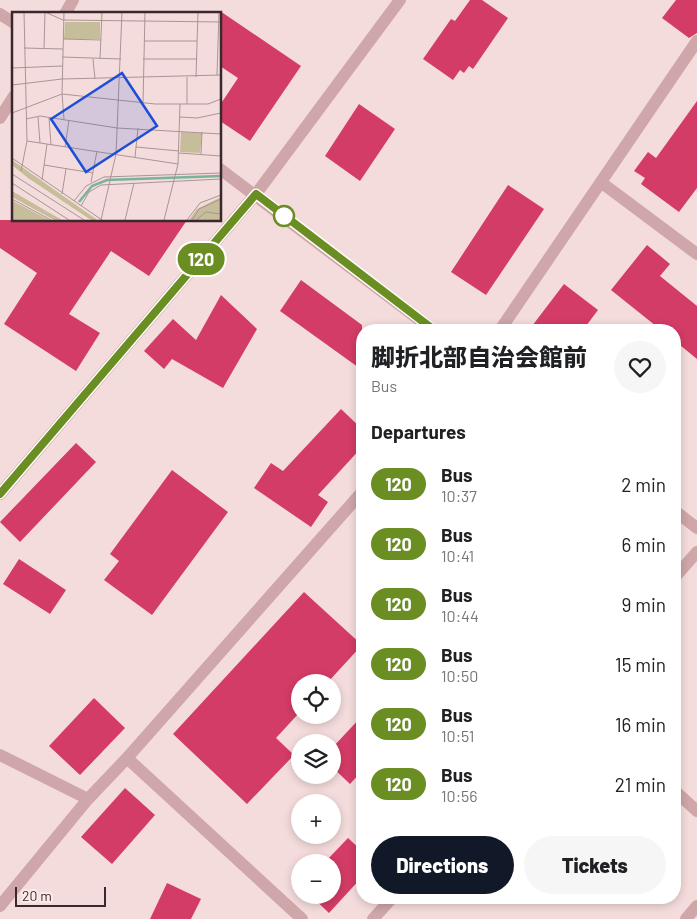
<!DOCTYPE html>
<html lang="en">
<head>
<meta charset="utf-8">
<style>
  :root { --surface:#fff; --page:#f6f6f6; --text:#202124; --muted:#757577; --accent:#111827 }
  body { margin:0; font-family:Barlow,"Noto Sans JP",sans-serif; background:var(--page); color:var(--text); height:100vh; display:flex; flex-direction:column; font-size:19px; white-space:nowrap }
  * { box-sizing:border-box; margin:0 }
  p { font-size:16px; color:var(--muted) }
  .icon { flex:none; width:28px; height:28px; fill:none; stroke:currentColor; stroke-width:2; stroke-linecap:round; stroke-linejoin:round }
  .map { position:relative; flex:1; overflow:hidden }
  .panel { position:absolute; left:356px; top:324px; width:325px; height:580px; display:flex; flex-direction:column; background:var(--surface); border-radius:20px; box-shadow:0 2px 8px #0003 }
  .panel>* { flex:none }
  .badge { padding:0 10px; border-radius:16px; font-size:18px; line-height:32px }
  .tools { position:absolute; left:291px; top:674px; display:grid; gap:10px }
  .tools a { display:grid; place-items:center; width:50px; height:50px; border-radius:50%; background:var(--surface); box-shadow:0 2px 8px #0003; font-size:25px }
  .scale { position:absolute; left:15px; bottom:12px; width:91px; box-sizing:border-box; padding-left:5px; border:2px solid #3a282c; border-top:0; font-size:14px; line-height:18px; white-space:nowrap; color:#3a282c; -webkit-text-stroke:4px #fceae9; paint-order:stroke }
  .map>.badge { position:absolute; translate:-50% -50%; box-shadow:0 0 0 2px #fff }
  h2 { padding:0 15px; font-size:19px; line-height:45px }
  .round { display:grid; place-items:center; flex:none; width:52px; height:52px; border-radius:26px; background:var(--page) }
  .headline { display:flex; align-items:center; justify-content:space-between; height:85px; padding:0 15px }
  h1 { font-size:24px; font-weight:800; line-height:38px }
  .cta { display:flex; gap:10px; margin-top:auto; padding:10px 15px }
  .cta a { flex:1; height:58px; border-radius:30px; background:var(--accent); color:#fff; font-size:20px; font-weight:800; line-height:58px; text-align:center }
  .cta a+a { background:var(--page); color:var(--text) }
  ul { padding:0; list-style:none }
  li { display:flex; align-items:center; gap:15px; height:60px; padding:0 15px }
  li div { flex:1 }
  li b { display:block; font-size:19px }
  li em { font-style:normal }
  li .badge { min-width:55px; font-weight:700; text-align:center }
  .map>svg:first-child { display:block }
</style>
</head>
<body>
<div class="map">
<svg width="697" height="919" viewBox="0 0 697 919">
  <rect width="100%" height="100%" fill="#f5dcdc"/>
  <path fill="#d33c66" d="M 470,0 L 482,0 L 508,18 L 473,69 L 469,66 L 464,73 L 460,70 L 453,80 L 423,59 L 451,19 L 455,21 Z
    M 676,0 L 697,0 L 697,33 L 689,38 L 662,18 Z
    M 220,11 L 301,66 L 250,141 L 220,121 L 220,105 L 238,78 L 220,66 Z
    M 697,101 L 697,188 L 679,212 L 641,184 L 645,178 L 634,171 L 648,152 L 656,158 Z
    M 359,104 L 395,129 L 360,181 L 325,156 Z
    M 508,185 L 544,209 L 486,295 L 451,272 Z
    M 0,220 L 187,220 L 149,276 L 111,251 L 69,314 L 100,333 L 76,371 L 4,324 L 37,273 L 0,248 Z
    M 647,245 L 670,264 L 660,276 L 697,306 L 697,359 L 675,341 L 675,330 L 661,330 L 611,290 Z
    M 301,280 L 362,325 L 362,370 L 280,311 Z
    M 564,284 L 598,310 L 583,330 L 529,330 Z
    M 221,295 L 257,329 L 223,388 L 172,359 L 164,369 L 144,351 L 173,319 L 196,340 Z
    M 341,409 L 362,429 L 362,447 L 318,495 L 328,502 L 311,527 L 254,488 L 271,463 L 283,471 Z
    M 76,443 L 96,462 L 20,542 L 0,522 Z
    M 172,470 L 228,512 L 152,615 L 104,580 L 119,561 L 110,554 Z
    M 19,559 L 66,590 L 50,614 L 3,584 Z
    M 304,592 L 362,645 L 328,682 L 300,682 L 300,712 L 276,738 L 294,755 L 247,804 L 173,734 Z
    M 94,698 L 125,728 L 80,775 L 49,746 Z
    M 362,716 L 362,771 L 350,784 L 332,767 L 332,748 Z
    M 125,788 L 155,815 L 112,864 L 81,837 Z
    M 348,838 L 362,851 L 362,877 L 329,913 L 310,895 L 332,895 L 332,862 L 325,862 Z
    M 167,883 L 201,899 L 191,919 L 150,919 Z"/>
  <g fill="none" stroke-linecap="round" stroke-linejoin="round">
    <path stroke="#cfa6a9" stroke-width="12" d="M 0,14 L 14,23
      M 65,14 L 73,0
      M 0,118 L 14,96
      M 220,169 L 433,330
      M 602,183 L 697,254
      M 500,330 L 697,41
      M 0,494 L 256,194 L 400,0
      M 675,511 L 697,528
      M 675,577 L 697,552
      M 0,755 L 88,799
      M 127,758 L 302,919
      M 675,791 L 697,811
      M 0,906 L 88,799 L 127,758 L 362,492
      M 373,919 L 392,898
      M 686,919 L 697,906"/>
  </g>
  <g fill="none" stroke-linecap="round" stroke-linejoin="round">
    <defs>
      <path id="line" d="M 0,494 L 256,194 L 434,330"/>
    </defs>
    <use href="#line" stroke="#fff" stroke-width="11"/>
    <use href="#line" stroke="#6b8e23" stroke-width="8"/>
  </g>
  <circle fill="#fff" stroke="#6b8e23" stroke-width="2.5" cx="284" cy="216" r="10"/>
  <g transform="translate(12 12)">
    <rect width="209" height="209" fill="#f5dcdc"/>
    <path d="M 53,10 L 88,10 L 88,27 L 52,27 ZM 169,120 L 190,121 L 188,141 L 168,140 ZM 0,148 L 84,207 L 84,208 L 79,208 L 16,166 L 0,153 ZM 0,179 L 36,200 L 50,208 L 42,208 L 0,185 ZM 209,185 L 209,208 L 177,208 L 185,197 ZM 1,189 L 37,208 L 0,208 Z" fill="#c6be9a"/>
    <path fill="none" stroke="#78b598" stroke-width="2.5" d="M 67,190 L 80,174 L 95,168 L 209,164"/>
    <path fill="none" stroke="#aa9496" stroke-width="1" d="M 52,0 L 50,82 L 52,107M 51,27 L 89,28M 132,29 L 185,29M 12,36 L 51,37M 32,36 L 33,0 L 51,8 L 209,10M 50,45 L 109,47M 81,47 L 83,67M 88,47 L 90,0M 131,47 L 184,47M 0,56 L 50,54M 205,63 L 207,0M 175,65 L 175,92M 184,65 L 186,0M 0,73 L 50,67 L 209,63M 131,91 L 133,0M 0,101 L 50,82 L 143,92 L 196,92 L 209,87M 26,105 L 28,131M 168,105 L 185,106 L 209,101M 37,106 L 39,133M 14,107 L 28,104 L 105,116 L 209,122M 15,129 L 166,152M 53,135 L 57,108M 124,135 L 167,139M 167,141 L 209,144M 189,142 L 190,120M 123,145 L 126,116M 0,146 L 90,208M 32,153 L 81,161M 9,159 L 15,129 L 12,0M 0,162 L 72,208M 30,168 L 35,132M 79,170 L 85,139M 0,171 L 57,208M 50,182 L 54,157M 1,183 L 0,187 L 39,208M 62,189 L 74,174 L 92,165 L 209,161M 69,194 L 77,180 L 89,173 L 209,167M 89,208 L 104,142 L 110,0M 113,208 L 122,171M 152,208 L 166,152 L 168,92M 175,208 L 188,191 L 209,183M 180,208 L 187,197 L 209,187M 184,208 L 194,200 L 209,202"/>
    <path fill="#1d4ed8" fill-opacity="0.15" stroke="#1d4ed8" stroke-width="2.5" d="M 110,61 L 145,114 L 74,160 L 39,107 Z"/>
    <rect width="209" height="209" fill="none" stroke="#3a282c" stroke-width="2.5"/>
  </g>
</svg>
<div class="tools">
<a><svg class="icon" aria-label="locate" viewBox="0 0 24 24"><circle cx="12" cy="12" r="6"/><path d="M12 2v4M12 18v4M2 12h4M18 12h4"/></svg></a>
<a><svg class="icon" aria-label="layers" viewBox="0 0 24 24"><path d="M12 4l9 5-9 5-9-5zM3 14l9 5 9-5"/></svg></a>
<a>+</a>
<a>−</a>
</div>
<div class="scale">20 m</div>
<b class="badge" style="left:201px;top:259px;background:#6b8e23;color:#fff">120</b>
<section class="panel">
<div class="headline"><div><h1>脚折北部自治会館前</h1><p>Bus</p></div><a class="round"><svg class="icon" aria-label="heart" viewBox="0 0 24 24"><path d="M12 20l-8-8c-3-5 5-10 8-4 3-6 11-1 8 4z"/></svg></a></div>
<h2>Departures</h2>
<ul>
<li><span class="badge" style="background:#6b8e23;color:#fff">120</span><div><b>Bus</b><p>10:37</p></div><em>2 min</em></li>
<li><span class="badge" style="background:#6b8e23;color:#fff">120</span><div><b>Bus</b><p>10:41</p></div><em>6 min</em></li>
<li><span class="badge" style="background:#6b8e23;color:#fff">120</span><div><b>Bus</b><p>10:44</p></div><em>9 min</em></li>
<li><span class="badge" style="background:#6b8e23;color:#fff">120</span><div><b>Bus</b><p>10:50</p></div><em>15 min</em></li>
<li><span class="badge" style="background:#6b8e23;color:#fff">120</span><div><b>Bus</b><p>10:51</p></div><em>16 min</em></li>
<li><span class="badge" style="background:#6b8e23;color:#fff">120</span><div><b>Bus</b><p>10:56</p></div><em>21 min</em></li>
</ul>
<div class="cta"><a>Directions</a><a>Tickets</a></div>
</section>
</div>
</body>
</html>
